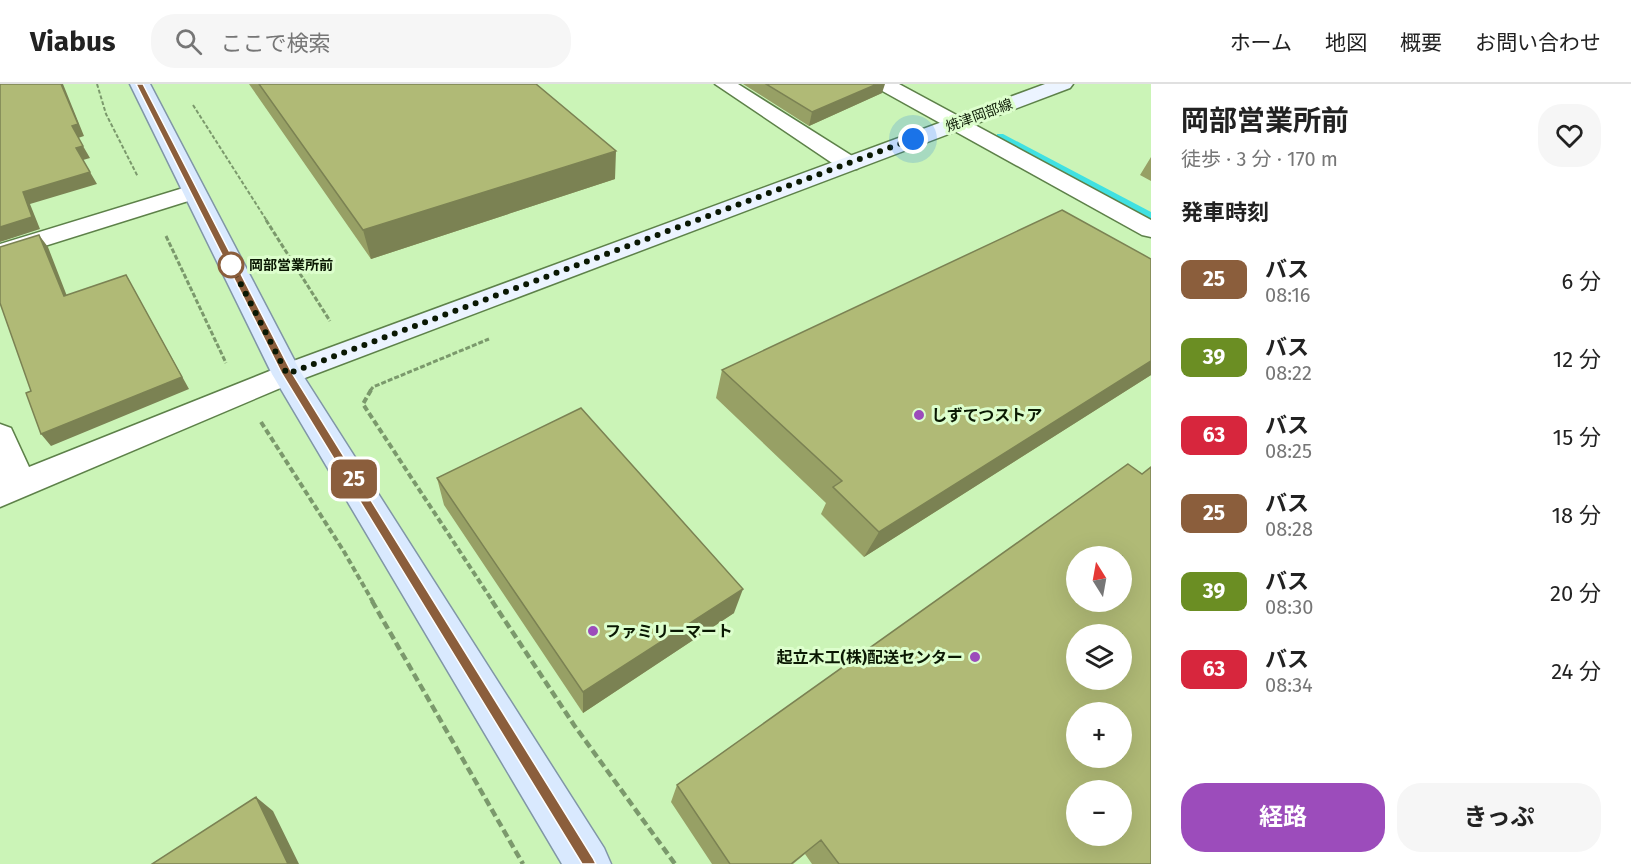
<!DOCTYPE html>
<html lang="ja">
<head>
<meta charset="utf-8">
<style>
  :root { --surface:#fff; --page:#f6f6f6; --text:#222; --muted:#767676; --line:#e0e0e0; --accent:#9c4cbb }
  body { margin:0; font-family:"Fira Sans","Noto Sans JP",sans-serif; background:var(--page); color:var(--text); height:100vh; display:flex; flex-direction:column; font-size:22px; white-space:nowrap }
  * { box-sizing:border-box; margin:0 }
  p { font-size:20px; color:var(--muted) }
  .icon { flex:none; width:33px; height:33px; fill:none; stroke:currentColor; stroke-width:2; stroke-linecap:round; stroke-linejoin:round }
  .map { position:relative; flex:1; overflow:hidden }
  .details { display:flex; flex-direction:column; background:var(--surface); width:480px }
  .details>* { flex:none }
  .badge { padding:0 12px; border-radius:9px; font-size:21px; line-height:39px }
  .needle { width:39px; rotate:349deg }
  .controls { position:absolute; left:1066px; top:462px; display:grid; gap:12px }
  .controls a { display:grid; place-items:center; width:66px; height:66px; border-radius:50%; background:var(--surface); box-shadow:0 6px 24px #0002; font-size:30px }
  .you { position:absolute; width:30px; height:30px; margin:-15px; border:4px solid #fff; border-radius:50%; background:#1a73e8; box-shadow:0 0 0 9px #1a73e833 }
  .map>.badge { position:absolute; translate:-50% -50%; box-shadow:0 0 0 3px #fff }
  h2 { padding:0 30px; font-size:22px; line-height:54px }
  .round { display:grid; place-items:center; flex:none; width:63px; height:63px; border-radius:24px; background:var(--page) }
  .headline { display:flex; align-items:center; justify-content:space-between; height:102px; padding:0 30px }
  h1 { font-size:28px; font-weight:700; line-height:45px }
  .button { display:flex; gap:12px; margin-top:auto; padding:12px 30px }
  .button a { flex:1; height:69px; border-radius:24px; background:var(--accent); color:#fff; font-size:24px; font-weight:700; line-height:69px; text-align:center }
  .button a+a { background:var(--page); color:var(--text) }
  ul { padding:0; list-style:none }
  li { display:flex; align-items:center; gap:18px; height:78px; padding:0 30px }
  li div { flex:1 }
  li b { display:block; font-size:22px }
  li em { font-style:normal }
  li .badge { min-width:66px; font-weight:700; text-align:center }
  header { display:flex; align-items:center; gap:36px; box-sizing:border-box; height:84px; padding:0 30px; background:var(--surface); border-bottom:2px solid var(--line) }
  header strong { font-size:28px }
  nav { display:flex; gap:33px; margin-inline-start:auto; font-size:21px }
  .search { width:420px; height:54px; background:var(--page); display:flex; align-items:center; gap:15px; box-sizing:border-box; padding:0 21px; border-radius:24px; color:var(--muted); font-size:22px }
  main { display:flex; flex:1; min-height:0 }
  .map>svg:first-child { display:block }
</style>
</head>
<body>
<header>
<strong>Viabus</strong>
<div class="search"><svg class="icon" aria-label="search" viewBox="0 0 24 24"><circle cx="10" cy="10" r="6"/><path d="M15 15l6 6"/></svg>ここで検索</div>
<nav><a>ホーム</a><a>地図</a><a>概要</a><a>お問い合わせ</a></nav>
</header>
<main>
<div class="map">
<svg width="1151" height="780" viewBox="0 0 1151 780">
  <rect width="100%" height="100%" fill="#cbf4b7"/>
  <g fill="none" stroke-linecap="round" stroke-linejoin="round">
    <path fill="#40e1e2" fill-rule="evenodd" d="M 997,50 L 1003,50 L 1151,128 L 1151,135 L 997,54 Z"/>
    <defs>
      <path id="minor" d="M 715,0 L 738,0 L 857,75 L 860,80 L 857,85 L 841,85 Z
        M 874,0 L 899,0 L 1151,136 L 1151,153 L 1142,151 L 877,4 Z
        M 193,101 L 201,103 L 205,108 L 201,113 L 0,176 L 0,160 Z
        M 287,280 L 297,283 L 302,290 L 297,297 L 0,423 L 0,340 L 11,344 L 29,383 Z"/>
      <path id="secondary" d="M 1045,0 L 1073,0 L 1070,4 L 297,297 L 287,300 L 277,297 L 272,290 L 277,283 Z"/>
      <path id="primary" d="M 130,0 L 150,0 L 300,287 L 604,764 L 611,780 L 562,780 L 272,290 Z"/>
    </defs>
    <use href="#minor" stroke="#5d8149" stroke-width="3"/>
    <use href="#secondary" stroke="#5d8149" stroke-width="3"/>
    <use href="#primary" stroke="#8096a6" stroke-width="3"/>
    <path stroke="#7b996c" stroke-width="2" stroke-dasharray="4 2" stroke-linecap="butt" d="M 97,0 L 106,30 L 138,93
      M 193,21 L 267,137"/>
    <path stroke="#7b996c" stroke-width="3" stroke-dasharray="5 2" stroke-linecap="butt" d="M 266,136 L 330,237
      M 166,152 L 226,279
      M 370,307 L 373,303 L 489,255"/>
    <path stroke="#7b996c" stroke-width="4" stroke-dasharray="6 3" stroke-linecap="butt" d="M 371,306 L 363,320 L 493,518
      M 261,338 L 343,466 L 373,518"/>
    <path stroke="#7b996c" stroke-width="4.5" stroke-dasharray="8 4" stroke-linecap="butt" d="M 372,517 L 523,780
      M 492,517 L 574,641 L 675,780"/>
    <use href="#minor" fill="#fff" fill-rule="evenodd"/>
    <use href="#secondary" fill="#ecf4ff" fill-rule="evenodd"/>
    <use href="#primary" fill="#d9e9fe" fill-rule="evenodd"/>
  </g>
  <path fill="#97a065" d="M 249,0 L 536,0 L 615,95 L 371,175 Z
    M 743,0 L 877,0 L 882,9 L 809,42 Z
    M 1151,73 L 1151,97 L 1140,91 Z
    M 1151,175 L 1151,291 L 864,473 L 821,430 L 826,419 L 716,314 L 722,286 Z
    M 437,394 L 734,529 L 583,629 L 444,421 Z
    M 677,701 L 1151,780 L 812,780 L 805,770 L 793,780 L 712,780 L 671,718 Z"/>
  <path fill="#7b8253" d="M 61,0 L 63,0 L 84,52 L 78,54 L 72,42 Z
    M 877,0 L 885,0 L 882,9 L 809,42 L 812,28 Z
    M 83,62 L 90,74 L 83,76 L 76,64 Z
    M 616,67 L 615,95 L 371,175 L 363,146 Z
    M 90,88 L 97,100 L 30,120 L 40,145 L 0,158 L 0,143 L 23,108 Z
    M 39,151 L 48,163 L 72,225 L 64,212 Z
    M 126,191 L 189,305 L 51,362 L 41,350 Z
    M 1151,277 L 1151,291 L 864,473 L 879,448 Z
    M 743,505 L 734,529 L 583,629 L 583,608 Z
    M 256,713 L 273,727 L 299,780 L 288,780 Z"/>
  <path fill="#b0ba76" stroke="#7b8253" stroke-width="1.5" fill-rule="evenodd" d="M 0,0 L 61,0 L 78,40 L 72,42 L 83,62 L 76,64 L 90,88 L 23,108 L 32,133 L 0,143 Z
    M 259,0 L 536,0 L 616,67 L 363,146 Z
    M 766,0 L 877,0 L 812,28 Z
    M 1062,126 L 1151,175 L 1151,277 L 879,448 L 833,403 L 842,397 L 722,286 Z
    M 39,151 L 64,212 L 126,191 L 182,293 L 41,350 L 26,309 L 31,307 L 0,219 L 0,163 Z
    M 581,324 L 743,505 L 583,608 L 437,394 Z
    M 1128,380 L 1142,390 L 1151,383 L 1151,780 L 839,780 L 821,756 L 791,780 L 730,780 L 677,701 ZM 1077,472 L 1122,472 L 1122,518 L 1077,518 ZM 1077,550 L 1122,550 L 1122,596 L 1077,596 ZM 1077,628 L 1122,628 L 1122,674 L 1077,674 ZM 1077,706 L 1122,706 L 1122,752 L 1077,752 Z
    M 256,713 L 288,780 L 152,780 Z"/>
  <path fill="#8b5e3c" stroke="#fff" stroke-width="1.5" d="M 136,0 L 143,0 L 292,289 L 593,774 L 596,780 L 582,780 L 282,290 Z"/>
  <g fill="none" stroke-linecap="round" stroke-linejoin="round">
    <path stroke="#0a1803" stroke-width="6" stroke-dasharray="0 10.8" d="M 231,181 L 287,290 L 913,55"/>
  </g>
  <circle fill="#fff" stroke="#8b5e3c" stroke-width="3" cx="231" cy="181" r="12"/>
  <g fill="#9c4cbb" stroke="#ddfecd" stroke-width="2">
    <circle cx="919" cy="331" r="6"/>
    <circle cx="593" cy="547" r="6"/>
    <circle cx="975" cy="573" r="6"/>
  </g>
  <g text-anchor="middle" stroke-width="6" stroke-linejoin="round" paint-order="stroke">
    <g font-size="14" fill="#0a1803" stroke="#ddfecd">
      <text transform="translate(979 31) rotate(-20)" y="5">焼津岡部線</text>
    </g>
    <g font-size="14" font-weight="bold" fill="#0a1803" stroke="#ddfecd" text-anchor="start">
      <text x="249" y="186">岡部営業所前</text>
    </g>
    <g font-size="16" font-weight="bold" fill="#0a1803" stroke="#ddfecd" text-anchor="start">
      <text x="931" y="337">しずてつストア</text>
      <text x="605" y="553">ファミリーマート</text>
      <text x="963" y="579" text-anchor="end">起立木工(株)配送センター</text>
    </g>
  </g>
</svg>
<div class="controls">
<a><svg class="needle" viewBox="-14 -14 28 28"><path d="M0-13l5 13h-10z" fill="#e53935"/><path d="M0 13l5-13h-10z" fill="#767676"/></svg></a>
<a><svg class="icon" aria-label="layers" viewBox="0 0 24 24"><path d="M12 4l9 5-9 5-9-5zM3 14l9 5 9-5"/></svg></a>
<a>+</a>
<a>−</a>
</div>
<div class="you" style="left:913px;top:55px"></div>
<b class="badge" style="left:354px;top:395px;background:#8b5e3c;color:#fff">25</b>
</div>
<section class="details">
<div class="headline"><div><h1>岡部営業所前</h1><p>徒歩 · 3 分 · 170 m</p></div><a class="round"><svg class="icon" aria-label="heart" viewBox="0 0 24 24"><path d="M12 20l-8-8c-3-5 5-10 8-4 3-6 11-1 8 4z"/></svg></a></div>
<h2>発車時刻</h2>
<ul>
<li><span class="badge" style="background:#8b5e3c;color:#fff">25</span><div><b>バス</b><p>08:16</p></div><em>6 分</em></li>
<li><span class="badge" style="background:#6b8e23;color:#fff">39</span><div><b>バス</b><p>08:22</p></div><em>12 分</em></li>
<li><span class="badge" style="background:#d7263d;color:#fff">63</span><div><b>バス</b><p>08:25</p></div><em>15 分</em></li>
<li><span class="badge" style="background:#8b5e3c;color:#fff">25</span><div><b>バス</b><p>08:28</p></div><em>18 分</em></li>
<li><span class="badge" style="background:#6b8e23;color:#fff">39</span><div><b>バス</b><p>08:30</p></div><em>20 分</em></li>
<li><span class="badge" style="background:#d7263d;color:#fff">63</span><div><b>バス</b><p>08:34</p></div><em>24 分</em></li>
</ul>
<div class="button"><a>経路</a><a>きっぷ</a></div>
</section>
</main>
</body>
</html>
